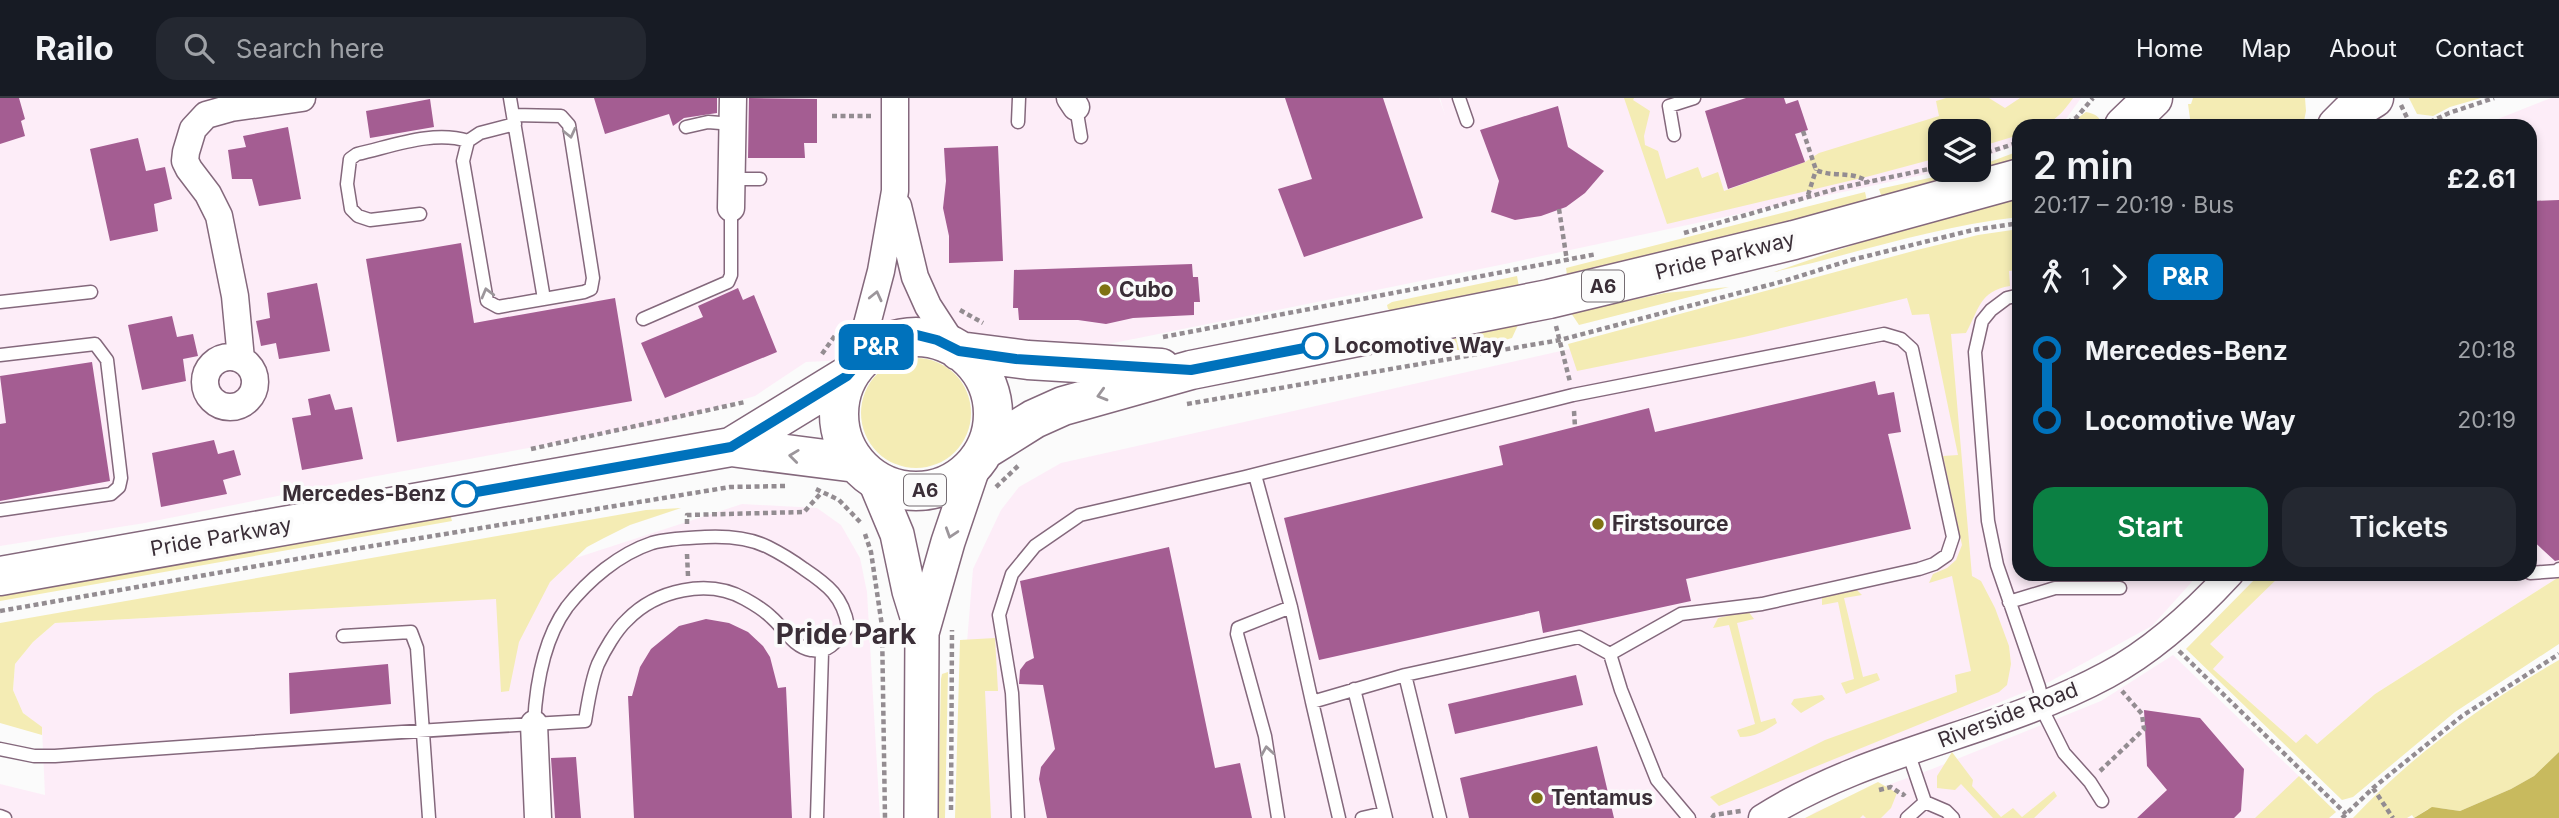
<!DOCTYPE html>
<html lang="en">
<head>
<meta charset="utf-8">
<style>
  :root { --surface:#171b24; --page:#242831; --text:#f1f3f6; --muted:#9ea1a6; --line:#363941; --accent:#0b8043 }
  body { margin:0; font-family:Inter,sans-serif; background:var(--page); color:var(--text); height:100vh; display:flex; flex-direction:column; font-size:26px; white-space:nowrap }
  * { box-sizing:border-box; margin:0 }
  p { font-size:23px; color:var(--muted) }
  .icon { flex:none; width:38px; height:38px; fill:none; stroke:currentColor; stroke-width:2; stroke-linecap:round; stroke-linejoin:round }
  .map { position:relative; flex:1; overflow:hidden }
  .drawer { position:absolute; left:2012px; top:21px; width:525px; height:462px; display:flex; flex-direction:column; background:var(--surface); border-radius:21px; box-shadow:0 4px 10px #0003 }
  .drawer>* { flex:none }
  .badge { padding:0 14px; border-radius:10px; font-size:24px; line-height:46px }
  .tools { position:absolute; left:1928px; top:21px; display:grid; gap:14px }
  .tools a { display:grid; place-items:center; width:63px; height:63px; border-radius:14px; background:var(--surface); box-shadow:0 4px 10px #0003; font-size:35px }
  .map>.badge { position:absolute; translate:-50% -50%; box-shadow:0 0 0 4px #fff }
  .legs { display:flex; align-items:center; gap:10px; height:77px; padding:0 21px; font-size:23px }
  .legs p { margin-inline-start:auto }
  .summary { display:flex; align-items:center; justify-content:space-between; height:119px; padding:0 21px }
  h1 { font-size:38px; font-weight:600; line-height:52px }
  .button { display:flex; gap:14px; margin-top:auto; padding:14px 21px }
  .button a { flex:1; height:80px; border-radius:21px; background:var(--accent); color:#fff; font-size:28px; font-weight:600; line-height:80px; text-align:center }
  .button a+a { background:var(--page); color:var(--text) }
  ul { padding:0 21px; list-style:none }
  li { display:flex; align-items:center; gap:24px; height:70px; font-size:26px }
  li i { display:grid; place-items:center; width:10px; height:100%; margin:0 9px; background:currentColor }
  li i::after { content:''; width:18px; height:18px; margin:-9px; border:5px solid; border-radius:50%; background:var(--surface) }
  li p { margin-inline-start:auto }
  li:first-child i { background:linear-gradient(#0000 50%,currentColor 0) }
  li:last-child i { background:linear-gradient(currentColor 50%,#0000 0) }
  header { display:flex; align-items:center; gap:42px; box-sizing:border-box; height:98px; padding:0 35px; background:var(--surface); border-bottom:2px solid var(--line) }
  header strong { font-size:33px }
  nav { display:flex; gap:38px; margin-inline-start:auto; font-size:24px }
  .search { width:490px; height:63px; background:var(--page); display:flex; align-items:center; gap:18px; box-sizing:border-box; padding:0 24px; border-radius:21px; color:var(--muted); font-size:26px }
  .map>svg:first-child { display:block }
</style>
</head>
<body>
<header>
<strong>Railo</strong>
<div class="search"><svg class="icon" aria-label="search" viewBox="0 0 24 24"><circle cx="10" cy="10" r="6"/><path d="M15 15l6 6"/></svg>Search here</div>
<nav><a>Home</a><a>Map</a><a>About</a><a>Contact</a></nav>
</header>
<div class="map">
<svg width="2559" height="720" viewBox="0 0 2559 720">
  <rect width="100%" height="100%" fill="#fbfbfb"/>
  <path fill="#fdedf8" d="M 0,0 L 1439,0 L 1445,17 L 1440,0 L 2081,0 L 2061,28 L 2020,28 L 2019,46 L 1979,61 L 1979,33 L 1941,33 L 1941,72 L 1946,72 L 1495,168 L 1089,250 L 806,264 L 755,298 L 664,325 L 366,380 L 145,425 L 0,448 Z
    M 2551,0 L 2559,0 L 2559,479 L 2375,596 L 2317,646 L 2296,645 L 2213,571 L 2224,559 L 2186,551 L 2260,476 L 2530,476 L 2530,28 L 2480,28 Z
    M 2019,137 L 2020,476 L 2199,476 L 2152,528 L 2049,584 L 1808,683 L 1751,720 L 958,720 L 957,666 L 973,471 L 1001,412 L 1019,389 L 1061,365 L 1944,167 Z
    M 742,406 L 817,410 L 841,427 L 860,460 L 867,494 L 880,720 L 0,720 L 0,686 L 45,697 L 42,630 L 23,615 L 13,592 L 15,566 L 33,544 L 55,525 L 440,504 Z
    M 2173,557 L 2336,714 L 2329,720 L 1806,720 L 1817,713 L 1932,671 L 2101,603 Z"/>
  <path fill="#f4ecb4" d="M 1624,0 L 1634,0 L 1633,2 L 1650,13 L 1644,38 L 1645,47 L 1658,53 L 1666,81 L 1698,69 L 1702,80 L 1718,74 L 1724,93 L 1805,64 L 1819,55 L 1939,18 L 1936,3 L 1946,0 L 1989,0 L 2005,10 L 2020,0 L 2073,0 C 2056,24 2049,28 2020,28 L 2019,37 L 1979,49 L 1979,33 L 1941,33 L 1941,59 L 1870,78 L 1667,126 Z
    M 2193,0 L 2305,0 L 2306,13 L 2303,28 L 2191,28 L 2188,6 L 2191,6 Z
    M 2409,0 L 2481,0 L 2450,9 L 2433,18 L 2417,16 Z
    M 2086,14 C 2096,16 2099,18 2103,28 L 2067,28 Z
    M 2019,53 L 2019,65 L 1883,103 L 1879,91 L 1966,72 L 1979,72 L 1979,68 Z
    M 1865,94 L 1868,107 L 1568,184 L 1566,170 Z
    M 2019,100 L 2019,119 C 1935,128 1856,156 1774,174 L 1888,135 Z
    M 2019,131 L 2019,172 L 2009,173 L 2010,188 C 1979,193 1979,212 1966,235 L 1951,236 L 1972,478 L 1981,483 L 1995,510 L 2009,548 L 2011,566 L 2007,587 L 1999,594 L 1719,708 L 1710,699 L 1825,642 L 1957,594 L 1955,577 L 1971,573 L 1952,478 L 1929,485 L 1933,476 L 1947,470 L 1956,462 L 1962,447 L 1943,358 L 1958,357 L 1929,216 L 1912,217 L 1907,200 L 1744,239 L 1577,273 L 1568,246 L 1917,152 L 1978,137 Z
    M 1517,178 L 1519,189 L 1393,214 L 1388,211 L 1387,207 L 1392,204 Z
    M 1729,189 L 1579,227 L 1571,215 L 1665,195 Z
    M 1518,227 L 1512,240 L 1465,253 L 1438,249 L 1440,244 Z
    M861 315a55 55 0 1 1 110 0a55 55 0 1 1-110 0Z
    M 681,410 L 630,427 L 604,440 L 587,449 L 550,484 L 519,544 L 509,593 L 501,594 L 496,501 L 55,525 L 33,544 L 15,566 L 13,592 L 23,615 L 42,629 L 42,637 L 0,625 L 0,525 L 646,412 Z
    M 450,416 L 452,423 L 0,503 L 0,496 Z
    M 2260,476 L 2282,476 L 2210,546 L 2224,559 L 2213,571 L 2296,645 L 2306,636 L 2317,646 L 2375,596 L 2559,479 L 2559,546 L 2455,614 L 2353,699 L 2342,702 L 2186,551 Z
    M 1856,491 L 1862,497 L 1844,500 L 1863,579 L 1877,575 L 1880,582 L 1846,596 L 1841,585 L 1854,581 L 1838,504 L 1822,507 L 1822,500 Z
    M 1748,513 L 1754,521 L 1737,525 L 1761,624 L 1775,620 L 1777,625 C 1765,633 1755,639 1740,639 L 1737,632 L 1755,626 L 1729,527 L 1713,530 L 1718,520 Z
    M 995,540 L 998,593 L 985,593 L 991,720 L 955,720 L 960,542 Z
    M 2559,562 L 2559,654 L 2534,678 L 2511,691 L 2460,713 L 2439,710 L 2428,711 L 2414,720 L 2412,717 L 2407,720 L 2353,720 C 2412,657 2484,605 2559,562 Z
    M 948,574 L 945,720 L 938,720 L 941,581 L 942,576 Z
    M 1822,597 L 1825,601 L 1801,615 L 1791,606 L 1794,601 Z
    M 1952,654 L 1973,682 L 1972,688 L 2001,719 L 2013,710 L 2022,719 L 2054,693 L 2057,698 L 2034,720 L 1993,720 L 1961,686 L 1955,692 L 1937,690 L 1937,678 Z
    M 2299,678 L 2336,714 L 2329,720 L 2255,720 Z
    M 1878,684 L 1897,695 L 1891,710 L 1881,720 L 1866,720 L 1863,717 L 1860,720 L 1805,720 Z"/>
  <path fill="#c8ba5e" d="M 2559,654 L 2559,720 L 2414,720 L 2432,709 L 2460,713 L 2511,691 L 2534,678 Z"/>
  <path fill="#a45d92" d="M 0,0 L 19,0 L 25,21 L 21,23 L 25,38 L 0,46 Z
    M 594,0 L 717,0 L 717,15 L 684,20 L 673,28 L 669,16 L 605,36 Z
    M 749,0 L 817,1 L 817,45 L 804,45 L 805,60 L 748,60 Z
    M 1285,0 L 1383,0 L 1423,120 L 1304,159 L 1278,91 L 1312,81 Z
    M 1746,0 L 1784,0 L 1786,6 L 1798,2 L 1808,32 L 1795,36 L 1805,64 L 1728,91 L 1705,13 Z
    M 430,1 L 434,29 L 370,40 L 366,13 Z
    M 1558,8 L 1568,49 L 1604,73 L 1585,95 L 1566,109 L 1541,118 L 1515,122 L 1491,114 L 1499,83 L 1480,32 Z
    M 288,29 L 301,101 L 259,108 L 252,81 L 232,81 L 228,52 L 246,49 L 243,38 Z
    M 138,40 L 146,73 L 165,69 L 172,101 L 154,106 L 158,133 L 110,143 L 90,51 Z
    M 998,48 L 1003,163 L 949,165 L 949,138 L 943,110 L 946,83 L 944,50 Z
    M 2559,102 L 2559,462 L 2555,463 L 2530,440 L 2530,103 Z
    M 461,145 L 474,225 L 615,200 L 632,303 L 397,344 L 366,161 Z
    M 1192,166 L 1193,179 L 1198,179 L 1200,204 L 1194,204 L 1194,217 L 1133,220 L 1106,226 L 1078,222 L 1019,222 L 1018,210 L 1013,210 L 1014,172 Z
    M 317,185 L 330,253 L 279,261 L 276,245 L 261,248 L 256,223 L 270,220 L 267,195 Z
    M 738,190 L 743,202 L 754,197 L 777,254 L 665,300 L 641,245 L 703,219 L 698,208 Z
    M 172,218 L 177,239 L 193,236 L 198,258 L 183,261 L 186,283 L 142,292 L 128,227 Z
    M 92,264 L 110,383 L 0,403 L 0,326 L 6,325 L 0,278 Z
    M 1875,283 L 1878,297 L 1894,294 L 1901,334 L 1888,336 L 1911,431 L 1686,481 L 1691,503 L 1543,535 L 1539,513 L 1319,562 L 1284,420 L 1503,367 L 1499,348 L 1649,310 L 1655,334 Z
    M 330,296 L 335,312 L 352,309 L 363,361 L 302,372 L 292,320 L 311,317 L 308,301 Z
    M 214,342 L 218,356 L 234,352 L 241,377 L 223,382 L 227,396 L 161,409 L 152,355 Z
    M 1169,449 L 1215,670 L 1240,665 L 1252,720 L 1047,720 L 1039,681 L 1041,669 L 1055,651 L 1043,587 L 1019,586 L 1020,572 L 1026,564 L 1034,560 L 1020,483 Z
    M 706,521 L 729,525 L 748,534 L 763,548 L 770,559 L 778,590 L 786,589 L 792,720 L 634,720 L 628,598 L 632,598 L 640,569 L 651,551 L 679,528 Z
    M 388,566 L 391,606 L 290,616 L 289,575 Z
    M 1576,577 L 1583,607 L 1455,636 L 1448,606 Z
    M 2144,612 L 2200,620 L 2244,671 L 2241,713 L 2234,720 L 2137,720 L 2167,692 L 2147,668 Z
    M 1597,648 L 1614,720 L 1469,720 L 1460,680 Z
    M 576,659 L 581,720 L 555,720 L 551,660 Z"/>
  <g fill="none" stroke-linecap="round" stroke-linejoin="round">
    <defs>
      <path id="service" d="M 510,0 L 544,201
        M 1459,0 L 1467,23
        M 1076,9 L 1081,39
        M 513,17 L 561,18 L 569,27 L 593,180 L 591,191 L 584,194 L 498,209 L 487,203 L 463,63 L 468,43 L 480,35 L 515,26
        M 1018,24 L 1019,0
        M 686,29 L 708,24 L 733,26
        M 1674,37 L 1669,8 L 1694,0
        M 732,81 L 760,81
        M 420,116 L 370,122 L 358,118 L 351,111 L 347,86 L 350,61 L 357,56 C 393,48 433,32 468,43
        M 2020,197 L 2007,200 L 1991,212 L 1982,223 L 1975,254 L 1988,423 L 1997,467 L 2039,589 L 2046,619 L 2064,655 L 2090,684 L 2102,703
        M 0,204 L 91,194
        M 643,221 L 728,184 L 731,177 L 731,110
        M 0,257 L 95,246 L 107,262 L 121,380 L 119,389 L 111,396 L 0,412
        M 1255,377 L 1291,509 L 1312,604 L 1405,577 L 1579,539 L 1610,556 L 1621,592 L 1657,682 L 1689,720
        M 2530,475 L 2557,473 L 2559,471
        M 2009,504 L 2055,490 L 2120,490
        M 343,538 L 411,534 L 417,550 L 429,720
        M 1405,577 L 1440,720
        M 1354,591 L 1386,720
        M 1312,604 L 1339,720
        M 0,651 L 34,658 L 55,658 C 232,645 408,633 585,623 C 588,605 591,583 598,566 C 604,553 616,532 627,522 C 656,492 708,480 745,501 C 754,506 764,512 771,519 C 784,530 793,549 811,552 C 830,556 838,541 848,528 C 843,499 828,487 804,471 C 793,463 780,455 768,449 C 748,439 726,438 705,439 C 687,440 669,440 652,445 C 619,456 588,482 567,509 C 543,542 536,587 534,626
        M 1908,654 L 1925,704 L 1946,713 L 1953,720
        M 0,718 L 5,720
        M 817,720 L 822,554
        M 1018,720 L 1012,595 L 999,517 L 1012,476 L 1035,448 L 1080,417 L 1245,379 L 1573,297 L 1884,236 L 1901,241 L 1912,251 L 1953,439 L 1947,457 L 1934,466 L 1919,471 L 1762,506 L 1681,516 L 1610,556
        M 1278,720 L 1265,638 L 1237,536 L 1238,530 L 1291,509
        M 1362,720 L 1384,715
        M 1907,720 L 1925,704"/>
      <path id="minor" d="M 1070,0 L 1076,9
        M 898,108 L 915,179 L 928,208 L 954,248
        M 731,110 L 733,0
        M205 284a25 25 0 1 1 50 0a25 25 0 1 1-50 0Z
        M 241,261 L 235,198 L 219,118 L 208,96 L 189,71 L 185,63 L 186,54 L 193,31 L 206,17 L 231,10 L 302,0
        M 857,264 L 881,173 L 895,93 L 895,0
        M 534,626 L 538,720
        M 1762,720 C 1868,652 1996,637 2107,577 C 2154,552 2194,515 2230,476"/>
      <path id="tertiary" d="M 874,381 L 897,436 L 909,493 L 922,535
        M 921,720 L 922,535 L 948,444 L 973,370"/>
      <path id="primary" d="M 2124,28 L 2153,0
        M 2337,28 L 2350,15 L 2374,0
        M839 316a77 77 0 1 1 154 0a77 77 0 1 1-154 0Z
        M 959,253 L 1028,262 L 1161,270
        M 731,349 L 847,278
        M 986,351 L 1034,321 L 1063,308 L 1191,272 L 1549,201 L 1794,142 L 2020,80
        M 0,478 L 731,349 L 856,365"/>
    </defs>
    <use href="#service" stroke="#84687c" stroke-width="15"/>
    <use href="#minor" stroke="#84687c" stroke-width="29"/>
    <use href="#tertiary" stroke="#84687c" stroke-width="36"/>
    <use href="#primary" stroke="#84687c" stroke-width="41"/>
    <path stroke="#938c91" stroke-width="4.5" stroke-dasharray="5 3.5" stroke-linecap="butt" d="M 2401,7 L 2411,28
      M 832,18 L 871,18
      M 2059,28 L 2076,20 L 2093,0
      M 2422,28 L 2449,15 L 2494,0
      M 1803,33 L 1816,72 C 1834,80 1854,72 1869,85
      M 1979,57 L 2020,44
      M 1808,97 L 1816,72
      M 1559,111 L 1567,163
      M 1684,135 L 1839,90 L 1929,71
      M 960,212 L 983,225
      M 1556,228 L 1570,284
      M 1163,239 L 1597,156
      M 822,256 L 839,232
      M 1187,306 L 1560,242 L 1784,183 L 1851,162 L 1973,132 L 2020,125
      M 1574,313 L 1575,329
      M 531,351 L 745,304
      M 996,389 L 1018,368
      M 816,391 L 839,402 L 861,425
      M 687,426 L 687,417 L 804,414 L 822,394
      M 865,436 L 871,454 L 882,528 L 885,720
      M 687,456 L 688,478
      M 0,513 L 354,451 L 730,389 L 787,388
      M 2179,553 L 2346,716
      M 2100,673 L 2144,631 L 2142,616 L 2122,593
      M 2373,690 L 2393,720
      M 1879,692 L 1891,689 L 1903,697 L 1905,695
      M 951,712 L 952,532
      M 1712,720 L 1714,717 L 1741,713
      M 2342,720 L 2373,690 L 2462,618 L 2559,556"/>
    <use href="#service" stroke="#fff" stroke-width="12"/>
    <use href="#minor" stroke="#fff" stroke-width="26"/>
    <use href="#tertiary" stroke="#fff" stroke-width="33"/>
    <use href="#primary" stroke="#fff" stroke-width="38"/>
  </g>
  <defs><path id="oneway-chevron" d="M-2-3.5L2.5 0L-2 3.5" fill="none" stroke-width="1.6" stroke-linecap="round" stroke-linejoin="round" transform="scale(1.75)"/></defs>
  <g stroke="#9c969b">
    <use href="#oneway-chevron" transform="translate(570 35) rotate(77)"/>
    <use href="#oneway-chevron" transform="translate(487 195) rotate(-105)"/>
    <use href="#oneway-chevron" transform="translate(876 198) rotate(-77)"/>
    <use href="#oneway-chevron" transform="translate(1102 297) rotate(164)"/>
    <use href="#oneway-chevron" transform="translate(794 358) rotate(-173)"/>
    <use href="#oneway-chevron" transform="translate(951 435) rotate(108)"/>
    <use href="#oneway-chevron" transform="translate(1267 653) rotate(-99)"/>
  </g>
  <g fill="none" stroke-linecap="round" stroke-linejoin="round">
    <defs>
      <path id="line-1" d="M 465,396 L 731,349 L 847,278 L 869,253 L 886,244 L 905,238 L 917,237 L 937,242 L 959,253 L 1016,261 L 1191,272 L 1315,248"/>
    </defs>
    <use href="#line-1" stroke="#fff" stroke-width="16"/>
    <use href="#line-1" stroke="#0072bc" stroke-width="10"/>
  </g>
  <g fill="#7f7213" stroke="#fbfbfb" stroke-width="2.5">
    <circle cx="1105" cy="192" r="7"/>
    <circle cx="1598" cy="426" r="7"/>
    <circle cx="1537" cy="700" r="7"/>
  </g>
  <g fill="#fff" stroke="#0072bc" stroke-width="3.5">
    <circle cx="1315" cy="248" r="12"/>
    <circle cx="465" cy="396" r="12"/>
  </g>
  <g text-anchor="middle" stroke-width="7" stroke-linejoin="round" paint-order="stroke">
    <g fill="#fbfbfb" stroke="#746c72" stroke-width="2">
      <rect x="1582" y="172.5" width="42" height="31" rx="5"/>
      <rect x="904" y="376.5" width="42" height="31" rx="5"/>
    </g>
    <g font-size="19" font-weight="bold" fill="#3a2e37">
      <text x="1603" y="195">A6</text>
      <text x="925" y="399">A6</text>
    </g>
    <g font-size="21" fill="#3a2e37" stroke="#fbfbfb">
      <text transform="translate(1725 158) rotate(-14)" y="7">Pride Parkway</text>
      <text transform="translate(221 439) rotate(-10)" y="7">Pride Parkway</text>
      <text transform="translate(2008 617) rotate(-21)" y="7">Riverside Road</text>
    </g>
    <g font-size="21" font-weight="bold" fill="#3a2e37" stroke="#fbfbfb" text-anchor="start">
      <text x="1119" y="199">Cubo</text>
      <text x="1612" y="433">Firstsource</text>
      <text x="1551" y="707">Tentamus</text>
    </g>
    <g font-size="21" font-weight="bold" fill="#3a2e37" stroke="#fbfbfb" text-anchor="start">
      <text x="1334" y="255">Locomotive Way</text>
      <text x="446" y="403" text-anchor="end">Mercedes-Benz</text>
    </g>
    <g font-size="28" font-weight="bold" fill="#3a2e37" stroke="#fbfbfb">
      <text x="846" y="546">Pride Park</text>
    </g>
  </g>
</svg>
<div class="tools">
<a><svg class="icon" aria-label="layers" viewBox="0 0 24 24"><path d="M12 4l9 5-9 5-9-5zM3 14l9 5 9-5"/></svg></a>
</div>
<b class="badge" style="left:876px;top:249px;background:#0072bc;color:#fff">P&amp;R</b>
<section class="drawer">
<div class="summary"><div><h1>2 min</h1><p>20:17 – 20:19 · Bus</p></div><b>£2.61</b></div>
<div class="legs"><svg class="icon" aria-label="walk" viewBox="0 0 24 24"><circle cx="13" cy="4" r="2"/><path d="M13 8l-2 6 4 7M11 14l-3 7M7 12l3-4h3l4 4"/></svg>1<svg class="icon" aria-label="forward" viewBox="0 0 24 24"><path d="M9 5l7 7-7 7"/></svg><b class="badge" style="background:#0072bc;color:#fff">P&amp;R</b></div>
<ul>
<li><i style="color:#0072bc"></i><b>Mercedes-Benz</b><p>20:18</p></li>
<li><i style="color:#0072bc"></i><b>Locomotive Way</b><p>20:19</p></li>
</ul>
<div class="button"><a>Start</a><a>Tickets</a></div>
</section>
</div>
</body>
</html>
